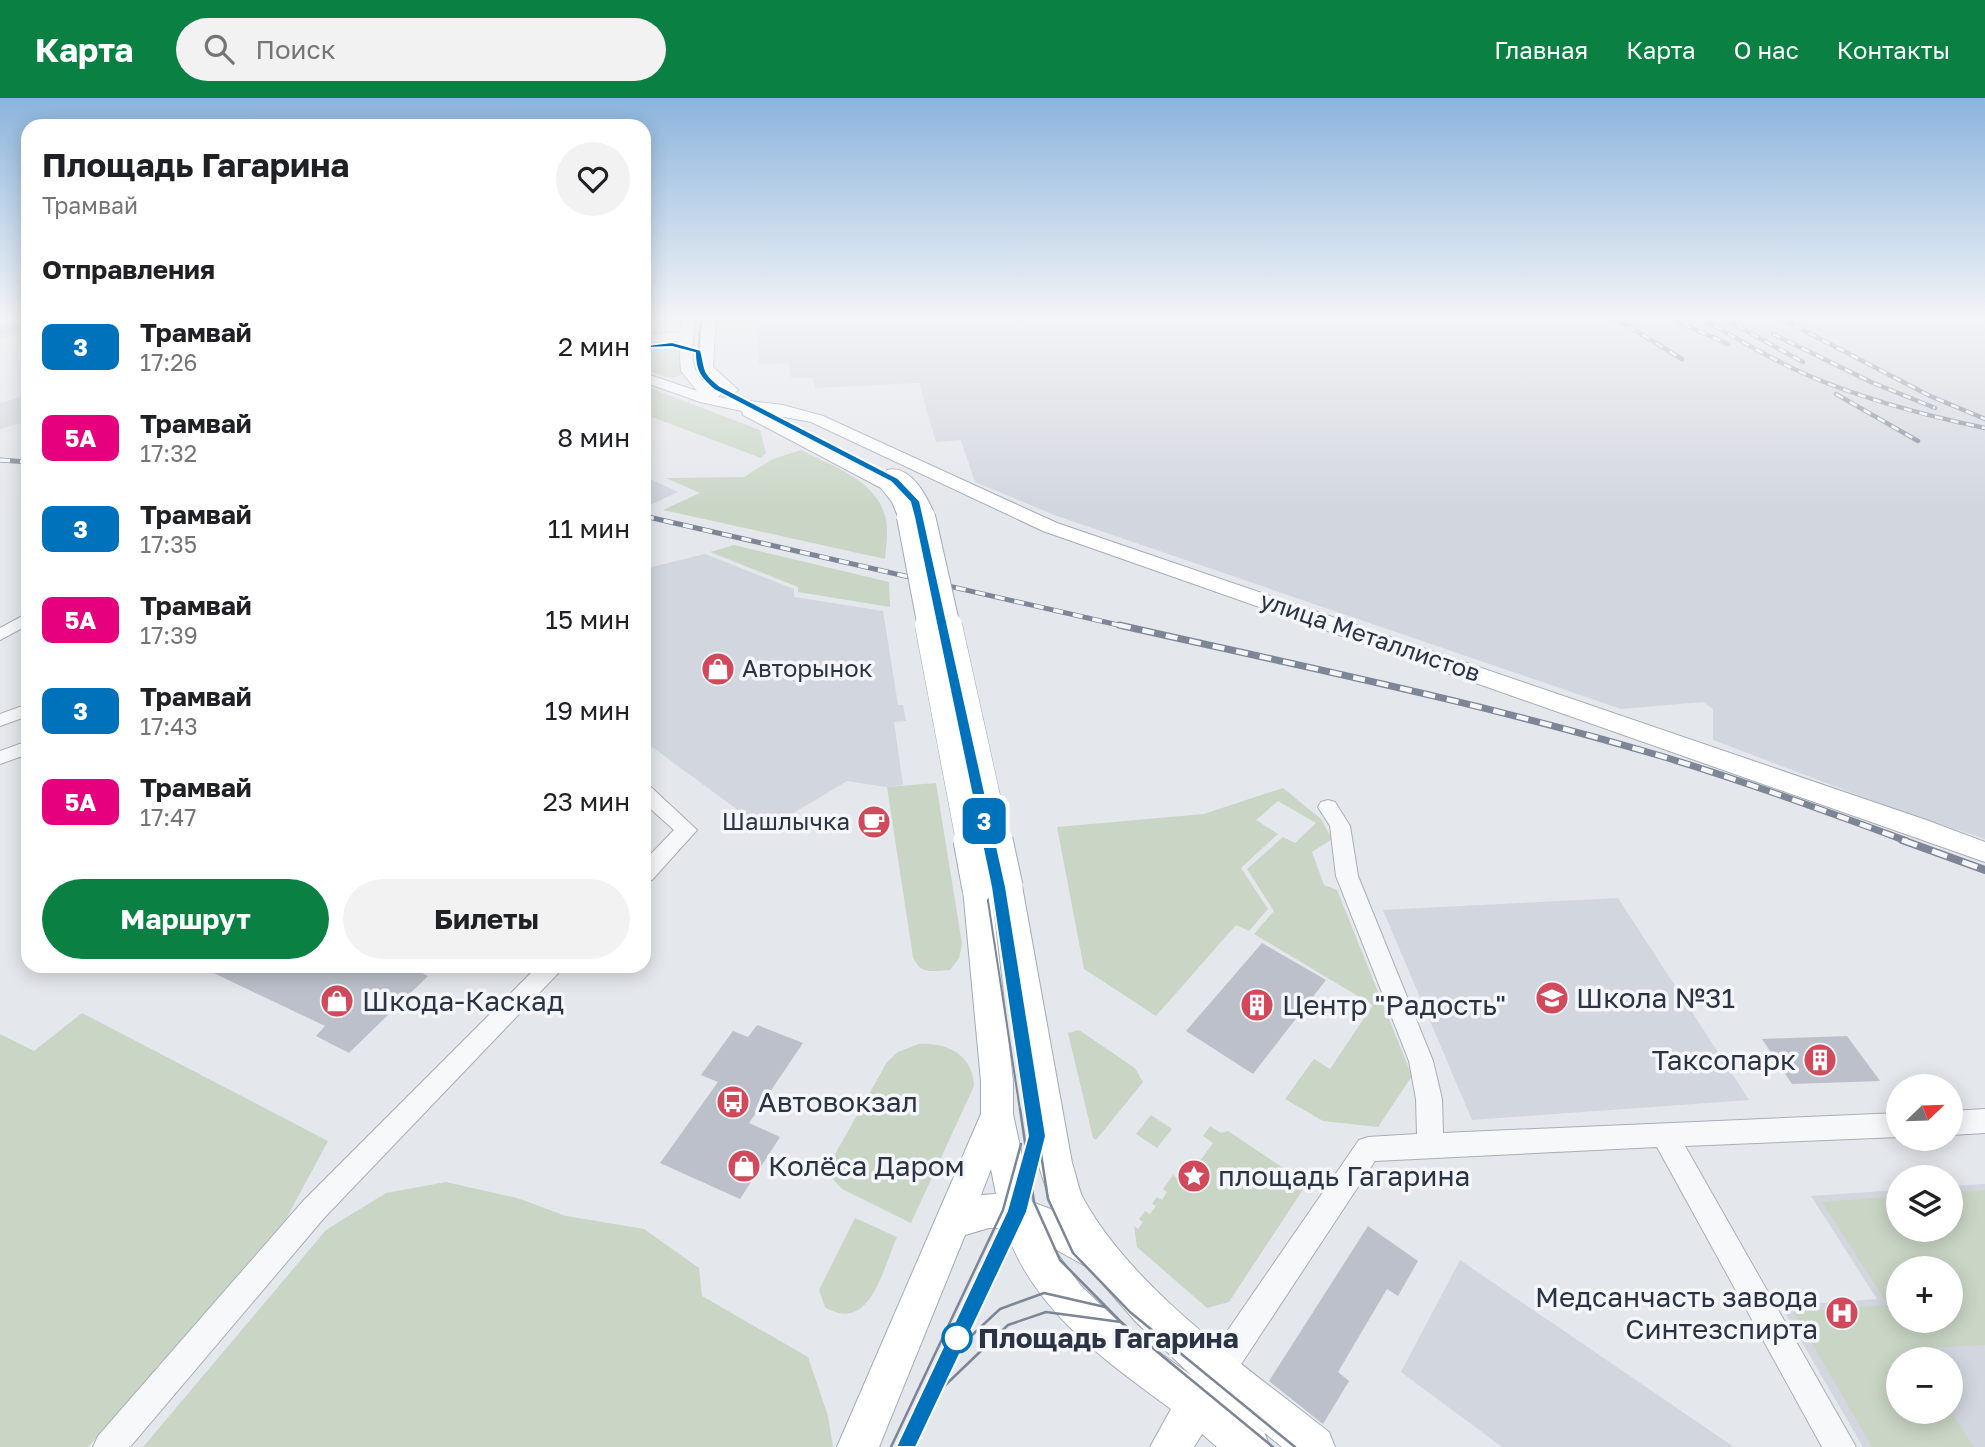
<!DOCTYPE html>
<html lang="ru">
<head>
<meta charset="utf-8">
<style>
  :root { --surface:#fff; --page:#f2f2f2; --text:#202124; --muted:#757577; --accent:#0b8043 }
  body { margin:0; font-family:"Golos Text",sans-serif; background:var(--page); color:var(--text); height:100vh; display:flex; flex-direction:column; font-size:26px; white-space:nowrap }
  * { box-sizing:border-box; margin:0 }
  p { font-size:23px; color:var(--muted) }
  .icon { flex:none; width:38px; height:38px; fill:none; stroke:currentColor; stroke-width:2; stroke-linecap:round; stroke-linejoin:round }
  .map { position:relative; flex:1; overflow:hidden }
  .drawer { position:absolute; left:21px; top:21px; width:630px; height:854px; display:flex; flex-direction:column; background:var(--surface); border-radius:21px; box-shadow:0 4px 18px #0003 }
  .drawer>* { flex:none }
  .badge { padding:0 14px; border-radius:10px; font-size:24px; line-height:46px }
  .needle { width:46px; rotate:67deg }
  .buttons { position:absolute; left:1886px; top:976px; display:grid; gap:14px }
  .buttons a { display:grid; place-items:center; width:77px; height:77px; border-radius:50%; background:var(--surface); box-shadow:0 4px 18px #0003; font-size:35px }
  .map>.badge { position:absolute; translate:-50% -50%; box-shadow:0 0 0 4px #fff }
  h2 { padding:0 21px; font-size:26px; line-height:63px }
  .round { display:grid; place-items:center; flex:none; width:74px; height:74px; border-radius:37px; background:var(--page) }
  .summary { display:flex; align-items:center; justify-content:space-between; height:119px; padding:0 21px }
  h1 { font-size:33px; font-weight:700; line-height:52px }
  .button { display:flex; gap:14px; margin-top:auto; padding:14px 21px }
  .button a { flex:1; height:80px; border-radius:42px; background:var(--accent); color:#fff; font-size:28px; font-weight:700; line-height:80px; text-align:center }
  .button a+a { background:var(--page); color:var(--text) }
  ul { padding:0; list-style:none }
  li { display:flex; align-items:center; gap:21px; height:91px; padding:0 21px }
  li div { flex:1 }
  li b { display:block; font-size:26px }
  li em { font-style:normal }
  li .badge { min-width:77px; font-weight:700; text-align:center }
  header { display:flex; align-items:center; gap:42px; box-sizing:border-box; height:98px; padding:0 35px; background:var(--accent); color:#fff }
  header strong { font-size:33px }
  nav { display:flex; gap:38px; margin-inline-start:auto; font-size:24px }
  .search { width:490px; height:63px; background:var(--page); display:flex; align-items:center; gap:18px; box-sizing:border-box; padding:0 24px; border-radius:38px; color:var(--muted); font-size:26px }
  .map>svg:first-child { display:block }
</style>
</head>
<body>
<header>
<strong>Карта</strong>
<div class="search"><svg class="icon" aria-label="search" viewBox="0 0 24 24"><circle cx="10" cy="10" r="6"/><path d="M15 15l6 6"/></svg>Поиск</div>
<nav><a>Главная</a><a>Карта</a><a>О нас</a><a>Контакты</a></nav>
</header>
<div class="map">
<svg width="1985" height="1349" viewBox="0 0 1985 1349">
  <rect width="100%" height="100%" fill="#e4e7ec"/>
  <path fill="#d2d6de" fill-rule="evenodd" d="M 757,220 L 1985,220 L 1985,741 L 1903,714 L 1713,642 L 1713,611 L 1703,604 L 1621,611 L 1057,418 L 975,384 L 961,342 L 936,344 L 919,285 L 815,290 L 813,279 L 791,280 L 788,265 L 759,266 Z
    M 28,297 L 28,323 L 0,331 L 0,305 Z
    M 644,378 L 678,394 L 644,410 Z
    M 705,456 L 794,491 L 794,499 L 883,513 L 898,607 L 903,607 L 906,623 L 894,624 L 903,687 L 886,689 L 847,683 L 765,732 L 644,643 L 644,471 Z
    M 1618,800 L 1749,1002 L 1472,1022 L 1383,812 Z
    M 1985,1086 L 1985,1349 L 1863,1349 L 1781,1208 L 1877,1201 L 1811,1098 L 1899,1092 L 1899,1132 L 1951,1132 L 1951,1088 ZM 1899,1171 L 1951,1171 L 1951,1223 L 1899,1223 ZM 1899,1262 L 1951,1262 L 1951,1314 L 1899,1314 Z
    M 1460,1162 L 1734,1349 L 1502,1349 L 1401,1274 Z"/>
  <path fill="#c9d6c5" fill-rule="evenodd" d="M 18,220 L 28,220 L 28,233 L 0,241 L 0,224 Z
    M 667,251 L 677,252 L 683,276 C 671,284 657,275 644,271 L 644,253 Z
    M 644,288 L 760,332 L 766,355 L 761,360 L 644,316 Z
    M 801,352 C 830,367 876,382 885,418 C 889,431 886,448 885,461 L 663,412 L 700,395 L 666,380 L 744,379 L 773,361 Z
    M 734,447 L 889,484 L 890,509 L 798,494 L 798,489 L 710,454 Z
    M 936,685 L 962,846 L 959,860 L 950,872 C 933,873 920,877 913,859 L 887,689 Z
    M 1283,690 L 1321,721 L 1332,741 L 1312,754 L 1324,787 L 1337,792 L 1412,978 L 1378,1029 L 1323,1023 L 1285,1001 L 1314,961 L 1330,971 L 1373,907 L 1254,836 L 1274,813 L 1247,771 L 1283,739 L 1295,745 L 1316,725 L 1278,703 L 1256,722 L 1278,736 L 1241,770 L 1268,811 L 1249,833 L 1236,827 L 1156,918 L 1084,871 L 1057,729 L 1204,716 Z
    M 82,915 L 328,1043 L 286,1121 L 88,1349 L 0,1349 L 0,936 L 34,953 Z
    M 1079,932 L 1135,970 L 1143,984 L 1096,1042 L 1093,1040 L 1068,935 Z
    M 919,946 C 947,944 973,957 974,988 L 911,1125 L 842,1091 L 831,1079 L 830,1065 L 887,964 L 898,954 Z
    M 1151,1017 L 1172,1031 L 1157,1050 L 1136,1036 Z
    M 1210,1028 L 1221,1035 L 1228,1033 L 1301,1082 L 1304,1090 L 1229,1204 L 1207,1210 L 1137,1149 L 1134,1128 L 1138,1131 L 1143,1124 L 1139,1121 L 1145,1113 L 1150,1116 L 1156,1108 L 1152,1106 L 1157,1099 L 1162,1102 L 1167,1094 L 1163,1091 L 1173,1077 L 1184,1085 L 1213,1045 L 1203,1038 Z
    M 446,1084 L 517,1100 L 566,1118 L 644,1131 L 699,1170 L 702,1198 L 808,1259 L 828,1318 L 833,1349 L 143,1349 L 326,1132 L 386,1095 Z
    M 1985,1092 L 1985,1247 L 1912,1251 L 1918,1262 L 1899,1262 L 1899,1314 L 1951,1314 L 1974,1349 L 1872,1349 L 1794,1214 L 1888,1207 L 1822,1104 L 1899,1098 L 1899,1132 L 1951,1132 L 1951,1094 ZM 1899,1171 L 1951,1171 L 1951,1223 L 1899,1223 Z
    M 855,1120 L 897,1139 C 883,1170 870,1237 825,1209 L 819,1192 Z"/>
  <g fill="none" stroke-linecap="round" stroke-linejoin="round">
    <path fill="#9fb4cc" fill-rule="evenodd" d="M 28,221 L 28,229 L 0,236 L 0,228 Z"/>
  </g>
  <path fill="#bbc0ca" d="M 881,709 L 885,736 L 866,739 L 863,711 Z
    M 1262,845 L 1326,882 L 1253,976 L 1186,933 Z
    M 199,868 L 391,868 L 401,873 L 406,868 L 428,878 L 349,955 L 316,938 L 325,928 Z
    M 757,927 L 803,945 L 749,1025 L 780,1039 L 740,1101 L 660,1065 L 718,984 L 701,977 L 733,933 L 748,939 Z
    M 1847,938 L 1880,983 L 1792,986 L 1762,941 Z
    M 1368,1128 L 1418,1163 L 1398,1198 L 1387,1191 L 1338,1274 L 1349,1283 L 1323,1326 L 1269,1283 Z"/>
  <g fill="none" stroke-linecap="round" stroke-linejoin="round">
    <defs>
      <path id="minor" d="M 28,515 L 28,527 L 0,542 L 0,530 Z
        M 28,606 L 28,618 L 0,628 L 0,616 Z
        M 28,643 L 28,656 L 0,666 L 0,653 Z
        M 644,687 L 651,689 L 697,732 L 652,782 L 644,784 L 644,763 L 674,732 L 644,705 Z
        M 1328,702 L 1335,704 L 1350,728 L 1358,778 L 1433,963 L 1442,1001 L 1443,1035 L 1899,1015 L 1899,1039 L 1685,1048 L 1856,1349 L 1822,1349 L 1657,1049 L 1375,1063 L 1230,1283 L 1219,1287 L 1208,1283 L 1204,1272 L 1208,1261 L 1359,1042 L 1368,1039 L 1417,1036 L 1416,1001 L 1409,963 L 1336,778 L 1330,728 L 1318,709 L 1321,704 Z
        M 538,868 L 565,868 L 324,1120 L 130,1349 L 93,1349 L 98,1338 L 304,1102 Z
        M 1985,1011 L 1985,1035 L 1951,1037 L 1951,1013 Z"/>
      <path id="major" d="M 682,220 L 696,220 C 693,240 687,266 702,282 C 708,288 715,290 721,296 L 718,299 L 783,307 L 823,318 L 1057,425 L 1929,723 L 1985,744 L 1985,764 L 1043,433 L 811,324 L 763,315 L 886,379 L 884,376 L 887,372 C 911,366 928,400 935,418 L 926,423 L 920,422 L 909,398 L 900,391 L 910,403 L 915,419 L 906,424 L 900,423 L 892,404 L 881,390 L 743,317 L 742,313 L 700,304 L 644,284 L 644,275 L 697,293 L 681,273 L 679,243 L 644,245 L 644,237 L 680,234 Z
        M 702,220 L 716,220 L 713,269 L 735,289 L 738,292 L 735,295 L 725,295 L 699,270 Z
        M 1008,778 L 1018,781 L 1022,788 L 1072,1065 C 1076,1076 1078,1090 1083,1100 C 1133,1192 1248,1270 1329,1334 L 1335,1349 L 1282,1349 L 1250,1323 L 1264,1334 L 1270,1349 L 1217,1349 L 1202,1336 L 1194,1349 L 1150,1349 L 1171,1311 C 1104,1262 1033,1212 1005,1130 L 989,1130 L 965,1137 L 879,1349 L 837,1349 L 981,1016 L 981,983 L 963,791 L 967,784 L 977,781 L 987,784 L 991,791 L 1013,983 L 1013,1016 L 1032,1104 L 1053,1112 L 1038,1065 L 994,788 L 998,781 ZM 991,1071 L 996,1096 L 981,1097 ZM 1053,1150 L 1089,1170 L 1135,1223 L 1192,1278 L 1124,1229 L 1081,1188 Z"/>
    </defs>
    <use href="#minor" stroke="#a9aeb7" stroke-width="2"/>
    <use href="#major" stroke="#a3abb8" stroke-width="2"/>
    <use href="#minor" fill="#f7f8fa" fill-rule="evenodd"/>
    <use href="#major" fill="#fff" fill-rule="evenodd"/>
    <path stroke="#7d8696" stroke-width="2" d="M 701,220 C 698,248 694,269 717,290 L 879,372 L 905,390 L 915,403 L 998,789 L 1034,1012
      M 644,248 L 672,246 L 699,253
      M 963,672 L 986,790 L 1020,1012"/>
    <path stroke="#7d8696" stroke-width="2.5" d="M 1020,1011 L 1034,1104 L 1060,1162 L 1121,1224 L 1273,1349
      M 1034,1011 L 1048,1101 L 1073,1155 L 1130,1214 L 1295,1349
      M 954,1254 L 1000,1211 L 1044,1195 L 1105,1209
      M 935,1297 L 1008,1227 L 1046,1214 L 1121,1224
      M 891,1349 L 1003,1112 L 1021,1046
      M 908,1349 L 1017,1114 L 1026,1078"/>
    <defs>
      <path id="rail-far3" d="M 1615,220 L 1682,261
        M 1669,220 L 1728,246
        M 1700,220 C 1735,239 1768,260 1805,276 C 1862,301 1923,317 1985,330
        M 1723,220 L 1803,264
        M 1780,220 L 1930,298 L 1985,321
        M 1773,236 L 1871,284 L 1935,310
        M 1836,296 L 1918,343"/>
      <path id="rail-far2" d="M 0,362 L 28,364
        M 644,418 L 1127,529"/>
      <path id="rail-far1" d="M 1119,527 C 1300,568 1483,605 1661,658 C 1744,683 1825,713 1907,743"/>
      <path id="rail" d="M 1902,742 L 1985,772"/>
    </defs>
    <use href="#rail-far3" stroke="#7d8696" stroke-width="4.5"/>
    <use href="#rail-far2" stroke="#7d8696" stroke-width="5"/>
    <use href="#rail-far1" stroke="#7d8696" stroke-width="7"/>
    <use href="#rail" stroke="#7d8696" stroke-width="8"/>
    <use href="#rail-far3" stroke="#f4f6f9" stroke-width="2.5" stroke-dasharray="8" stroke-linecap="butt"/>
    <use href="#rail-far2" stroke="#f4f6f9" stroke-width="3.5" stroke-dasharray="10" stroke-linecap="butt"/>
    <use href="#rail-far1" stroke="#f4f6f9" stroke-width="4.5" stroke-dasharray="12" stroke-linecap="butt"/>
    <use href="#rail" stroke="#f4f6f9" stroke-width="5" stroke-dasharray="16" stroke-linecap="butt"/>
    <defs>
      <path id="major-bridge-far2" d="M 926,418 L 951,529
        M 906,419 L 927,529"/>
      <path id="major-bridge-far1" d="M 927,527 L 968,743
        M 950,527 L 998,743"/>
      <path id="major-bridge" d="M 968,742 L 977,791
        M 998,742 L 1008,788"/>
    </defs>
    <use href="#major-bridge-far2" stroke="#a3abb8" stroke-width="20" stroke-linecap="butt"/>
    <use href="#major-bridge-far1" stroke="#a3abb8" stroke-width="25" stroke-linecap="butt"/>
    <use href="#major-bridge" stroke="#a3abb8" stroke-width="31" stroke-linecap="butt"/>
    <use href="#major-bridge-far2" stroke="#fff" stroke-width="18"/>
    <use href="#major-bridge-far1" stroke="#fff" stroke-width="24"/>
    <use href="#major-bridge" stroke="#fff" stroke-width="29"/>
  </g>
  <linearGradient id="sky" x2="0" y2="1"><stop stop-color="#8bb4dd"/><stop offset="0.54" stop-color="#f3f4f6"/><stop offset="1" stop-color="#f3f4f6" stop-opacity="0"/></linearGradient>
  <rect width="1985" height="409" fill="url(#sky)"/>
  <path fill="#0072bc" stroke="#fff" stroke-width="2" d="M 672,244 L 701,252 C 706,272 702,274 720,288 L 898,380 L 920,403 L 1006,789 L 1046,1038 L 1027,1114 L 916,1349 L 896,1349 L 1007,1113 L 1028,1038 L 991,789 L 914,419 L 910,404 L 891,384 L 714,292 C 700,280 695,273 695,255 L 672,249 L 644,250 L 640,248 Z"/>
  <defs>
    <symbol id="shop-disc" viewBox="-11 -11 22 22"><circle r="9.5" fill="#d1495b" stroke="#f4f6f9"/><path d="M-5-2.5h2.3a2.7 3.5 0 0 1 5.4 0H5L5.5 6h-11ZM-1.5-2.5h3a1.5 2.3 0 0 0-3 0Z" fill="#fff"/></symbol>
    <symbol id="cafe-disc" viewBox="-11 -11 22 22"><circle r="9.5" fill="#d1495b" stroke="#f4f6f9"/><path d="M-5.5-4.5H6V0H3Q3 3.5 0 3.5H-2.5Q-5.5 3.5-5.5 0ZM3-3.2v2h1.7v-2ZM-6 4.5H4V6H-6Z" fill="#fff"/></symbol>
    <symbol id="school-disc" viewBox="-11 -11 22 22"><circle r="9.5" fill="#d1495b" stroke="#f4f6f9"/><path d="M0-5L7-2L0 1L-7-2ZM-4 1L0 2.5L4 1V4Q0 6-4 4Z" fill="#fff"/></symbol>
    <symbol id="building-disc" viewBox="-11 -11 22 22"><circle r="9.5" fill="#d1495b" stroke="#f4f6f9"/><path d="M-4-6H4V6H1V3H-1V6H-4ZM-2.5-4.3h1.7v1.8h-1.7ZM.8-4.3h1.7v1.8H.8ZM-2.5-1h1.7V.8h-1.7ZM.8-1h1.7V.8H.8Z" fill="#fff"/></symbol>
    <symbol id="bus-disc" viewBox="-11 -11 22 22"><circle r="9.5" fill="#d1495b" stroke="#f4f6f9"/><path d="M-5-6H5V4H4V6H2V4H-2V6H-4V4H-5ZM-3.5-4V0h7V-4ZM-3.5 1.2v1.5H-2V1.2ZM2 1.2v1.5H3.5V1.2Z" fill="#fff"/></symbol>
    <symbol id="sight-disc" viewBox="-11 -11 22 22"><circle r="9.5" fill="#d1495b" stroke="#f4f6f9"/><path d="M0-6L1.8-2.2L6-1.7L2.9 1.2L3.7 5.4L0 3.3L-3.7 5.4L-2.9 1.2L-6-1.7L-1.8-2.2Z" fill="#fff"/></symbol>
    <symbol id="hospital-disc" viewBox="-11 -11 22 22"><circle r="9.5" fill="#d1495b" stroke="#f4f6f9"/><path d="M-5-5h3v3.5h4V-5h3V5h-3V1.5h-4V5h-3Z" fill="#fff"/></symbol>
  </defs>
  <g fill-rule="evenodd">
    <use href="#shop-disc" x="699" y="552" width="38" height="38"/>
    <use href="#cafe-disc" x="855" y="705" width="38" height="38"/>
    <use href="#school-disc" x="1533" y="881" width="38" height="38"/>
    <use href="#shop-disc" x="318" y="884" width="38" height="38"/>
    <use href="#building-disc" x="1238" y="888" width="38" height="38"/>
    <use href="#building-disc" x="1801" y="943" width="38" height="38"/>
    <use href="#bus-disc" x="714" y="985" width="38" height="38"/>
    <use href="#shop-disc" x="725" y="1049" width="38" height="38"/>
    <use href="#sight-disc" x="1175" y="1059" width="38" height="38"/>
    <use href="#hospital-disc" x="1823" y="1196" width="38" height="38"/>
  </g>
  <circle fill="#fff" stroke="#0072bc" stroke-width="3.5" cx="957" cy="1240" r="14"/>
  <g text-anchor="middle" stroke-width="7" stroke-linejoin="round" paint-order="stroke">
    <g font-size="24" fill="#2b3445" stroke="#f4f6f9">
      <text transform="translate(1370 539) rotate(19)" y="8">улица Металлистов</text>
    </g>
    <g font-size="24" fill="#2b3445" stroke="#f4f6f9" text-anchor="start">
      <text x="742" y="579">Авторынок</text>
      <text x="850" y="732" text-anchor="end">Шашлычка</text>
    </g>
    <g font-size="28" fill="#2b3445" stroke="#f4f6f9" text-anchor="start">
      <text x="1576" y="910">Школа №31</text>
      <text x="362" y="913">Шкода-Каскад</text>
      <text x="1282" y="917">Центр "Радость"</text>
      <text x="1796" y="972" text-anchor="end">Таксопарк</text>
      <text x="758" y="1014">Автовокзал</text>
      <text x="768" y="1078">Колёса Даром</text>
      <text x="1218" y="1088">площадь Гагарина</text>
      <text x="1818" y="1209" text-anchor="end">Медсанчасть завода<tspan x="1818" dy="32">Синтезспирта</tspan></text>
    </g>
    <g font-size="28" font-weight="bold" fill="#2b3445" stroke="#f4f6f9" text-anchor="start">
      <text x="978" y="1250">Площадь Гагарина</text>
    </g>
  </g>
</svg>
<div class="buttons">
<a><svg class="needle" viewBox="-14 -14 28 28"><path d="M0-13l5 13h-10z" fill="#e53935"/><path d="M0 13l5-13h-10z" fill="#757577"/></svg></a>
<a><svg class="icon" aria-label="layers" viewBox="0 0 24 24"><path d="M12 4l9 5-9 5-9-5zM3 14l9 5 9-5"/></svg></a>
<a>+</a>
<a>−</a>
</div>
<b class="badge" style="left:984px;top:723px;background:#0072bc;color:#fff">3</b>
<section class="drawer">
<div class="summary"><div><h1>Площадь Гагарина</h1><p>Трамвай</p></div><a class="round"><svg class="icon" aria-label="heart" viewBox="0 0 24 24"><path d="M12 20l-8-8c-3-5 5-10 8-4 3-6 11-1 8 4z"/></svg></a></div>
<h2>Отправления</h2>
<ul>
<li><span class="badge" style="background:#0072bc;color:#fff">3</span><div><b>Трамвай</b><p>17:26</p></div><em>2 мин</em></li>
<li><span class="badge" style="background:#e6007e;color:#fff">5А</span><div><b>Трамвай</b><p>17:32</p></div><em>8 мин</em></li>
<li><span class="badge" style="background:#0072bc;color:#fff">3</span><div><b>Трамвай</b><p>17:35</p></div><em>11 мин</em></li>
<li><span class="badge" style="background:#e6007e;color:#fff">5А</span><div><b>Трамвай</b><p>17:39</p></div><em>15 мин</em></li>
<li><span class="badge" style="background:#0072bc;color:#fff">3</span><div><b>Трамвай</b><p>17:43</p></div><em>19 мин</em></li>
<li><span class="badge" style="background:#e6007e;color:#fff">5А</span><div><b>Трамвай</b><p>17:47</p></div><em>23 мин</em></li>
</ul>
<div class="button"><a>Маршрут</a><a>Билеты</a></div>
</section>
</div>
</body>
</html>
